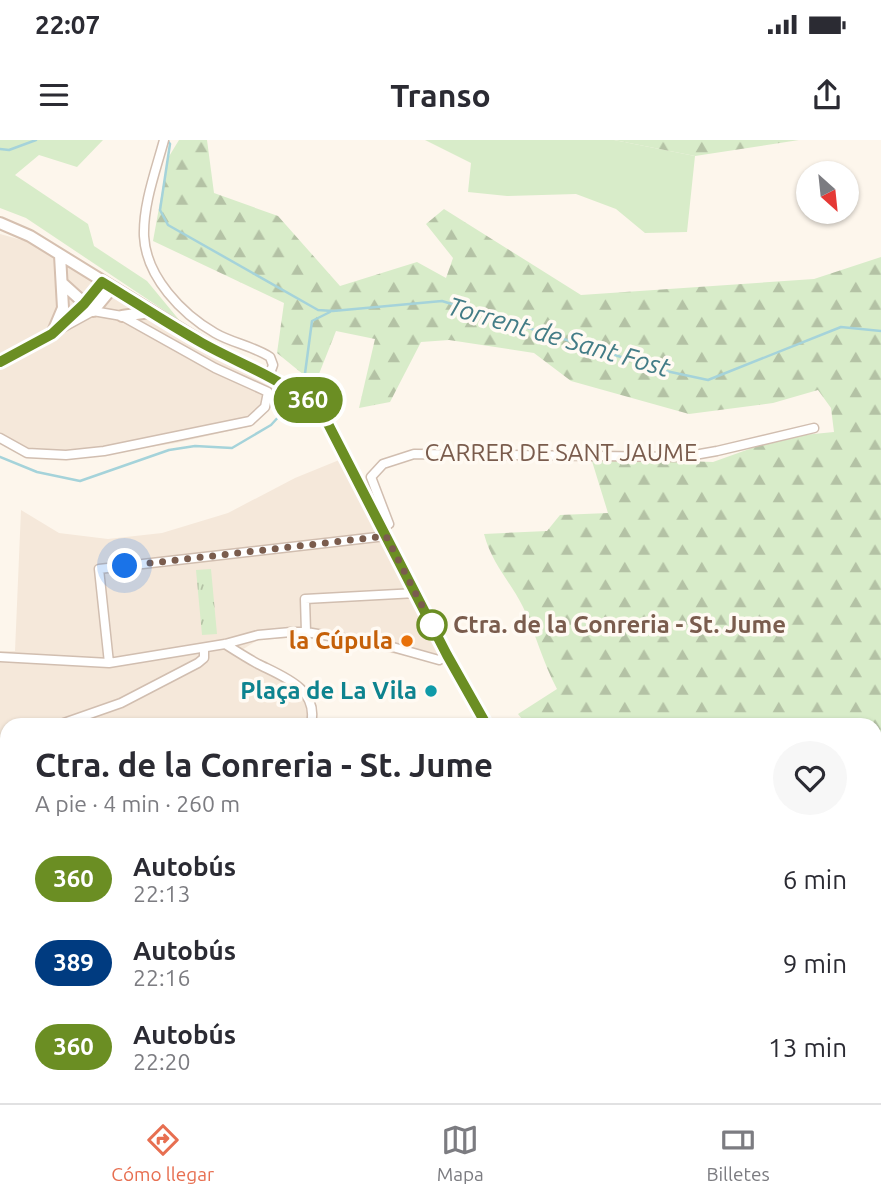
<!DOCTYPE html>
<html lang="es">
<head>
<meta charset="utf-8">
<style>
  :root { --surface:#fff; --page:#f7f7f7; --text:#2b2b33; --muted:#7c7c81; --line:#e1e1e2; --accent:#e76f51 }
  body { margin:0; font-family:Ubuntu,sans-serif; background:var(--page); color:var(--text); height:100vh; display:flex; flex-direction:column; font-size:26px; white-space:nowrap }
  * { box-sizing:border-box; margin:0 }
  p { font-size:23px; color:var(--muted) }
  .icon { flex:none; width:38px; height:38px; fill:none; stroke:currentColor; stroke-width:2; stroke-linecap:round; stroke-linejoin:round }
  .map { position:relative; flex:1; overflow:hidden }
  .panel { position:absolute; left:0px; top:578px; width:882px; height:387px; display:flex; flex-direction:column; background:var(--surface); border-radius:21px 21px 0 0; box-shadow:0 2px 5px #0004 }
  .panel>* { flex:none }
  .badge { padding:0 14px; border-radius:23px; font-size:24px; line-height:46px }
  .needle { width:46px; rotate:153deg }
  .fabs { position:absolute; left:796px; top:21px; display:grid; gap:14px }
  .fabs a { display:grid; place-items:center; width:63px; height:63px; border-radius:50%; background:var(--surface); box-shadow:0 2px 5px #0004; font-size:35px }
  .you { position:absolute; width:35px; height:35px; margin:-18px; border:5px solid #fff; border-radius:50%; background:#1a73e8; box-shadow:0 0 0 10px #1a73e833 }
  .map>.badge { position:absolute; translate:-50% -50%; box-shadow:0 0 0 4px #fff }
  .round { display:grid; place-items:center; flex:none; width:74px; height:74px; border-radius:37px; background:var(--page) }
  .summary { display:flex; align-items:center; justify-content:space-between; height:119px; padding:0 35px }
  h1 { font-size:33px; font-weight:700; line-height:52px }
  ul { padding:0; list-style:none }
  li { display:flex; align-items:center; gap:21px; height:84px; padding:0 35px }
  li div { flex:1 }
  li b { display:block; font-size:26px }
  li em { font-style:normal }
  li .badge { min-width:77px; font-weight:700; text-align:center }
  .status { display:flex; justify-content:space-between; align-items:center; height:49px; padding:0 35px; background:var(--surface); direction:ltr }
  .status svg { height:19px; fill:currentColor }
  header { display:flex; justify-content:space-between; align-items:center; height:91px; padding:0 35px; background:var(--surface); font-size:32px; font-weight:700 }
  .tabs { display:flex; justify-content:space-around; align-items:center; height:98px; border-top:2px solid var(--line); background:var(--surface); font-size:19px; color:var(--muted) }
  .tabs a { display:grid; justify-items:center; gap:4px }
  .tabs .selected { color:var(--accent) }
  .map>svg:first-child { display:block }
</style>
</head>
<body>
<div class="status"><b>22:07</b><svg viewBox="0 0 49 12"><path d="M0 12V9h3v3zM5 12V6h3v6zM10 12V3h3v9zM15 12V0h3v12zM26 1h20v11H26zM47 4h2v5h-2z"/></svg></div>
<header><svg class="icon" aria-label="menu" viewBox="0 0 24 24"><path d="M4 6h16M4 12h16M4 18h16"/></svg>Transo<svg class="icon" aria-label="share" viewBox="0 0 24 24"><path d="M12 15V3M7 8l5-5 5 5M5 13v7h14v-7"/></svg></header>
<div class="map">
<svg width="881" height="963" viewBox="0 0 881 963">
  <defs>
    <pattern id="forest-firs" width="22" height="20" patternUnits="userSpaceOnUse" patternTransform="scale(1.75)"><rect width="22" height="20" fill="#d8ecc9"/><path d="M5 1l3.5 6h-7zM16 11l3.5 6h-7z" fill="#b4c2a5"/></pattern>
    <pattern id="park-tufts" width="24" height="20" patternUnits="userSpaceOnUse" patternTransform="scale(1.75)"><rect width="24" height="20" fill="#d8ecc9"/><path d="M3 7l-1-3M5 7V3M7 7l1-3M15 17l-1-3M17 17v-4M19 17l1-3" fill="none" stroke="#b4c2a5"/></pattern>
  </defs>
  <rect width="100%" height="100%" fill="#fdf6ec"/>
  <path fill="#f5e8da" d="M 0,94 L 29,102 L 269,244 L 273,264 L 247,287 L 176,303 L 67,320 L 26,316 L 0,303 Z
    M 349,316 L 359,329 L 446,507 L 434,521 L 304,497 L 258,500 L 240,511 L 290,535 L 312,552 L 318,582 L 316,584 L 7,584 L 7,675 L 0,678 L 0,511 L 15,511 L 21,370 L 59,393 L 108,399 L 162,393 L 228,373 L 295,338 Z
    M 7,740 L 7,957 L 875,957 L 875,950 L 881,958 L 881,963 L 0,963 L 0,742 Z"/>
  <path fill="#d8ecc9" d="M 0,0 L 103,0 L 77,27 L 39,15 L 15,35 L 88,84 L 94,106 L 147,141 L 180,181 L 26,78 L 0,68 Z
    M 425,0 L 614,0 L 695,16 L 687,92 L 645,93 L 616,69 L 576,54 L 507,56 L 468,52 L 471,23 Z"/>
  <path fill="url(#forest-firs)" d="M 179,0 L 207,0 L 214,53 L 278,76 L 340,146 L 417,122 L 446,138 L 453,118 L 426,84 L 444,69 L 581,155 L 814,139 L 881,117 L 881,931 L 875,929 L 875,584 L 526,584 L 518,574 L 557,549 C 543,523 536,494 523,467 C 510,441 492,424 484,394 L 547,391 L 560,375 L 608,373 L 591,318 L 713,322 L 783,297 L 834,292 L 831,268 L 818,250 L 773,263 L 689,274 L 571,241 L 534,213 L 449,200 L 421,202 L 390,262 L 359,268 L 375,199 L 336,191 L 315,244 L 277,213 L 284,163 L 153,101 L 168,18 Z
    M 614,0 L 799,0 L 695,16 Z"/>
  <path fill="url(#park-tufts)" d="M 211,429 L 217,494 L 202,495 L 196,430 Z"/>
  <g fill="none" stroke-linecap="round" stroke-linejoin="round">
    <path stroke="#a5d3da" stroke-width="2.5" d="M 167,0 L 170,4 L 160,70 L 168,85 L 318,170 L 333,171 L 442,161 L 666,231 L 708,240 L 841,187 L 881,191
      M 0,9 L 9,10 L 36,0
      M 304,241 L 312,181 L 330,172
      M 0,317 L 37,332 L 80,341 L 169,310 L 195,306 L 232,308 L 271,285 L 293,261"/>
    <defs>
      <path id="street" d="M 164,0 C 156,30 143,64 144,96 C 146,137 182,174 215,193 C 232,203 253,206 270,217 L 273,225 L 269,236
        M 0,222 L 93,171 L 122,176 L 215,228 L 268,252 L 265,267 L 250,281 L 104,311 L 66,315 L 27,313 L 0,298
        M 382,388 L 389,384 L 371,337 L 383,324 L 414,314 L 683,317 L 717,311 L 814,288
        M 306,492 L 305,459 L 416,453
        M 225,504 C 236,511 247,518 258,524 C 284,537 319,549 311,584
        M 0,517 L 109,523 L 225,504 L 258,495 L 291,492 L 306,492 L 389,506 L 439,520 L 447,515
        M 109,523 L 99,429 L 386,396
        M 61,584 L 121,563 L 198,523 L 204,518 L 204,508
        M 0,607 L 7,604
        M 0,816 L 7,814
        M 0,842 L 7,836
        M 0,956 L 7,948
        M 115,957 L 115,963
        M 508,957 L 513,963
        M 94,963 L 103,957
        M 247,963 L 251,957
        M 335,963 L 339,957
        M 615,963 L 616,957"/>
      <path id="secondary" d="M 0,83 L 30,96 L 205,204 L 290,248 L 308,260 L 325,278 L 447,515 L 486,584
        M 62,143 L 93,171 L 112,148
        M 122,176 L 150,172
        M 58,188 L 84,164 L 102,141
        M 52,194 L 63,168 L 60,115
        M 727,957 L 734,963"/>
    </defs>
    <use href="#street" stroke="#d1beb0" stroke-width="11"/>
    <use href="#secondary" stroke="#d6c0b0" stroke-width="14"/>
    <use href="#street" stroke="#fff" stroke-width="8"/>
    <use href="#secondary" stroke="#fff" stroke-width="10"/>
  </g>
  <g fill="none" stroke-linecap="round" stroke-linejoin="round">
    <defs>
      <path id="line" d="M 0,222 L 52,194 L 84,164 L 102,142 C 135,162 168,184 202,203 C 247,228 289,240 325,278 L 447,515 L 486,584"/>
    </defs>
    <use href="#line" stroke="#fff" stroke-width="16"/>
    <use href="#line" stroke="#6b8e23" stroke-width="10"/>
    <path stroke="#7a5c4d" stroke-width="7" stroke-dasharray="0 12.6" d="M 125,426 L 386,396 L 432,485"/>
  </g>
  <circle fill="#fff" stroke="#6b8e23" stroke-width="3.5" cx="432" cy="485" r="14"/>
  <circle fill="#e8710a" stroke="#fffaf3" stroke-width="2.5" cx="407" cy="501" r="7"/>
  <circle fill="#0f9aa8" stroke="#fffaf3" stroke-width="2.5" cx="431" cy="551" r="7"/>
  <g text-anchor="middle" stroke-width="7" stroke-linejoin="round" paint-order="stroke">
    <g font-size="24" fill="#7a5c4d" stroke="#fffaf3">
      <text x="561" y="321">CARRER DE SANT JAUME</text>
    </g>
    <g font-size="24" font-weight="bold" fill="#7a5c4d" stroke="#fffaf3" text-anchor="start">
      <text x="453" y="493">Ctra. de la Conreria - St. Jume</text>
    </g>
    <g font-size="24" font-weight="bold" fill="#c56008" stroke="#fffaf3" text-anchor="end">
      <text x="393" y="509">la Cúpula</text>
    </g>
    <g font-size="24" font-weight="bold" fill="#0d838f" stroke="#fffaf3" text-anchor="end">
      <text x="417" y="559">Plaça de La Vila</text>
    </g>
    <g font-size="26" font-style="italic" fill="#437c86" stroke="#fffaf3">
      <text transform="translate(559 197) rotate(16)" y="9">Torrent de Sant Fost</text>
    </g>
  </g>
</svg>
<div class="fabs">
<a><svg class="needle" viewBox="-14 -14 28 28"><path d="M0-13l5 13h-10z" fill="#e53935"/><path d="M0 13l5-13h-10z" fill="#7c7c81"/></svg></a>
</div>
<div class="you" style="left:125px;top:426px"></div>
<b class="badge" style="left:308px;top:260px;background:#6b8e23;color:#fff">360</b>
<section class="panel">
<div class="summary"><div><h1>Ctra. de la Conreria - St. Jume</h1><p>A pie · 4 min · 260 m</p></div><a class="round"><svg class="icon" aria-label="heart" viewBox="0 0 24 24"><path d="M12 20l-8-8c-3-5 5-10 8-4 3-6 11-1 8 4z"/></svg></a></div>
<ul>
<li><span class="badge" style="background:#6b8e23;color:#fff">360</span><div><b>Autobús</b><p>22:13</p></div><em>6 min</em></li>
<li><span class="badge" style="background:#003b80;color:#fff">389</span><div><b>Autobús</b><p>22:16</p></div><em>9 min</em></li>
<li><span class="badge" style="background:#6b8e23;color:#fff">360</span><div><b>Autobús</b><p>22:20</p></div><em>13 min</em></li>
</ul>
</section>
</div>
<nav class="tabs">
<a class="selected"><svg class="icon" aria-label="directions" viewBox="0 0 24 24"><path d="M12 3l9 9-9 9-9-9zM9 14v-3h6M13 9l2 2-2 2"/></svg>Cómo llegar</a>
<a><svg class="icon" aria-label="map" viewBox="0 0 24 24"><path d="M3 6l6-2 6 2 6-2v14l-6 2-6-2-6 2zM9 4v14M15 6v14"/></svg>Mapa</a>
<a><svg class="icon" aria-label="tickets" viewBox="0 0 24 24"><path d="M3 7h18v10H3zM15 7v10"/></svg>Billetes</a>
</nav>
</body>
</html>
